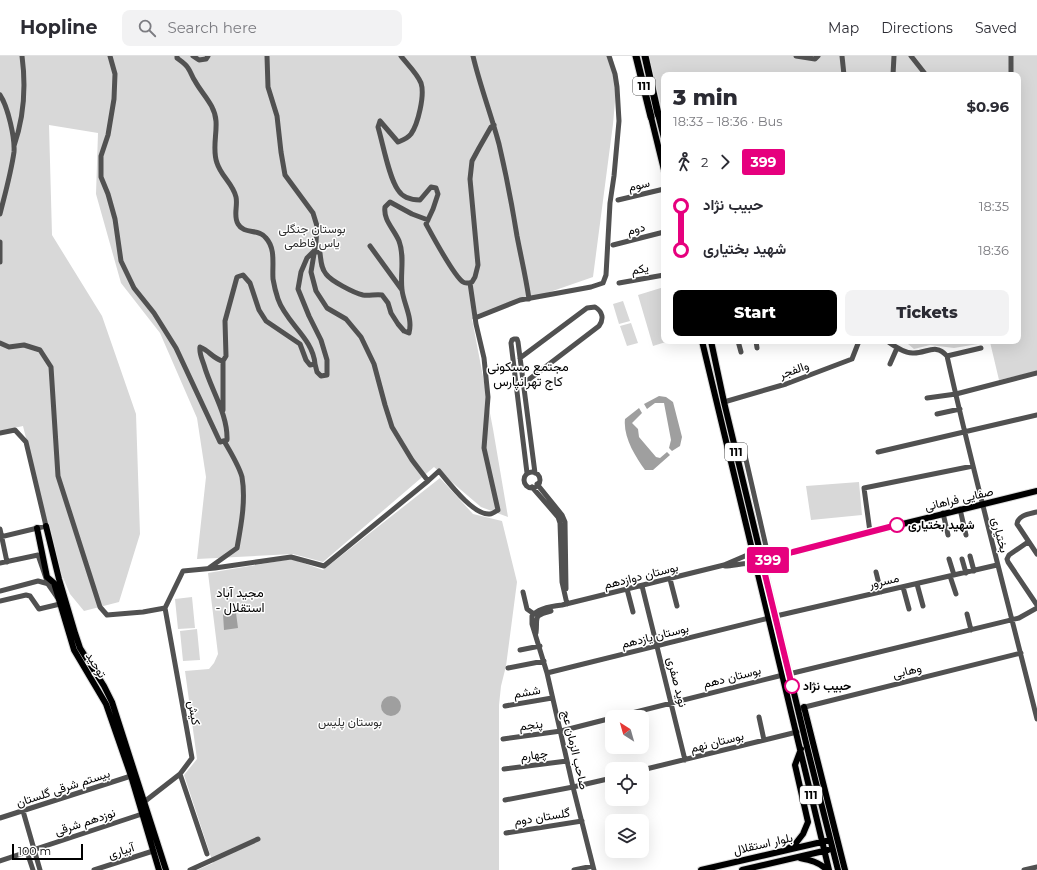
<!DOCTYPE html>
<html lang="en">
<head>
<meta charset="utf-8">
<style>
  :root { --surface:#fff; --page:#f2f2f3; --text:#2b2b33; --muted:#7c7c81; --line:#e1e1e2; --accent:#000 }
  body { margin:0; font-family:Montserrat,Vazirmatn,sans-serif; background:var(--page); color:var(--text); height:100vh; display:flex; flex-direction:column; font-size:15px; white-space:nowrap }
  * { box-sizing:border-box; margin:0 }
  p { font-size:13px; color:var(--muted) }
  .icon { flex:none; width:22px; height:22px; fill:none; stroke:currentColor; stroke-width:2; stroke-linecap:round; stroke-linejoin:round }
  .map { position:relative; flex:1; overflow:hidden }
  .details { position:absolute; left:661px; top:16px; width:360px; height:272px; display:flex; flex-direction:column; background:var(--surface); border-radius:8px; box-shadow:0 4px 16px #0002 }
  .details>* { flex:none }
  .badge { padding:0 8px; border-radius:3px; font-size:14px; line-height:26px }
  .needle { width:26px; rotate:323deg }
  .controls { position:absolute; left:605px; top:654px; display:grid; gap:8px }
  .controls a { display:grid; place-items:center; width:44px; height:44px; border-radius:8px; background:var(--surface); box-shadow:0 4px 16px #0002; font-size:20px }
  .scale { position:absolute; left:12px; bottom:10px; width:71px; box-sizing:border-box; padding-left:4px; border:2px solid #000; border-top:0; font-size:11px; line-height:14px; white-space:nowrap; color:#000; -webkit-text-stroke:3px #fff; paint-order:stroke }
  .map>.badge { position:absolute; translate:-50% -50%; box-shadow:0 0 0 2px #fff }
  .legs { display:flex; align-items:center; gap:6px; height:44px; padding:0 12px; font-size:13px }
  .legs p { margin-inline-start:auto }
  .overview { display:flex; align-items:center; justify-content:space-between; height:68px; padding:0 12px }
  h1 { font-size:22px; font-weight:800; line-height:30px }
  .primary-button { display:flex; gap:8px; margin-top:auto; padding:8px 12px }
  .primary-button a { flex:1; height:46px; border-radius:8px; background:var(--accent); color:#fff; font-size:16px; font-weight:800; line-height:46px; text-align:center }
  .primary-button a+a { background:var(--page); color:var(--text) }
  ul { padding:0 12px; list-style:none }
  li { display:flex; align-items:center; gap:14px; height:44px; font-size:15px }
  li i { display:grid; place-items:center; width:6px; height:100%; margin:0 5px; background:currentColor }
  li i::after { content:''; width:10px; height:10px; margin:-5px; border:3px solid; border-radius:50%; background:var(--surface) }
  li p { margin-inline-start:auto }
  li:first-child i { background:linear-gradient(#0000 50%,currentColor 0) }
  li:last-child i { background:linear-gradient(currentColor 50%,#0000 0) }
  header { display:flex; align-items:center; gap:24px; box-sizing:border-box; height:56px; padding:0 20px; background:var(--surface); border-bottom:1px solid var(--line) }
  header strong { font-size:19px }
  nav { display:flex; gap:22px; margin-inline-start:auto; font-size:14px }
  .search { width:280px; height:36px; background:var(--page); display:flex; align-items:center; gap:10px; box-sizing:border-box; padding:0 14px; border-radius:8px; color:var(--muted); font-size:15px }
  .map>svg:first-child { display:block }
</style>
</head>
<body>
<header>
<strong>Hopline</strong>
<div class="search"><svg class="icon" aria-label="search" viewBox="0 0 24 24"><circle cx="10" cy="10" r="6"/><path d="M15 15l6 6"/></svg>Search here</div>
<nav><a>Map</a><a>Directions</a><a>Saved</a></nav>
</header>
<div class="map">
<svg width="1037" height="814" viewBox="0 0 1037 814">
  <rect width="100%" height="100%" fill="#fff"/>
  <path fill="#d8d8d8" d="M 0,0 L 612,0 L 617,23 L 613,68 L 593,221 L 472,263 L 493,373 L 508,461 L 481,451 L 434,411 L 323,506 L 293,498 L 197,503 L 206,421 L 197,362 L 160,277 L 121,227 L 96,138 L 98,77 L 49,69 L 52,179 L 102,260 L 136,358 L 140,478 L 119,546 L 84,555 L 70,538 L 58,510 L 23,370 L 0,375 Z
    M 649,0 L 1037,0 L 1037,315 L 999,324 L 990,286 L 954,292 L 930,289 L 914,293 L 908,288 L 894,285 L 1018,285 L 1018,19 L 664,19 L 664,62 Z
    M 664,231 L 664,285 L 669,285 L 653,290 L 638,239 Z
    M 623,245 L 630,265 L 619,268 L 613,248 Z
    M 631,267 L 638,287 L 627,290 L 620,270 Z
    M 440,422 L 473,458 L 502,465 L 517,526 L 506,610 L 501,630 L 499,649 L 499,814 L 197,814 L 213,807 L 184,719 L 197,703 L 185,615 L 209,613 L 214,607 L 218,598 L 208,517 L 292,503 L 323,514 Z
    M 859,426 L 862,459 L 811,464 L 806,430 Z
    M 192,541 L 195,572 L 178,573 L 175,543 Z
    M 197,573 L 200,604 L 183,605 L 180,575 Z"/>
  <path fill="#9f9f9f" d="M 659,340 L 666,341 L 673,346 L 682,381 L 680,390 L 672,395 L 669,392 L 671,384 L 664,347 L 655,347 L 647,353 L 644,348 Z
    M 639,352 L 642,357 L 632,367 L 638,373 L 639,381 L 656,401 L 660,402 L 667,396 L 670,399 L 653,414 L 645,414 C 635,400 623,381 625,363 Z
    M 236,557 L 238,572 L 224,574 L 223,558 Z
    M381 650a10 10 0 1 1 20 0a10 10 0 1 1-20 0Z"/>
  <g fill="none" stroke-linecap="round" stroke-linejoin="round">
    <defs>
      <path id="major" d="M 658,58 L 664,82
        M 651,61 L 664,114
        M 702,285 C 743,462 788,637 829,814
        M 711,285 L 724,346 L 808,695 L 838,814
        M 46,470 L 59,523 L 75,577 L 80,592 L 104,630 L 112,646 L 166,814
        M 37,472 L 47,521 L 54,527 L 74,594 L 106,648 L 131,720 L 159,814
        M 761,498 L 768,499 L 783,496
        M 762,506 L 793,496 L 870,476 L 1037,435
        M 804,651 L 845,814
        M 789,792 L 796,787 L 803,778 L 808,766 L 795,709 L 801,693
        M 800,802 C 810,804 819,806 827,814
        M 701,814 L 826,785
        M 742,814 L 828,794"/>
      <path id="highway" d="M 636,0 L 651,61
        M 645,0 L 658,58"/>
    </defs>
    <use href="#major" stroke="#dbdbdb" stroke-width="8"/>
    <use href="#highway" stroke="#dbdbdb" stroke-width="9"/>
    <path stroke="#515151" stroke-width="5" d="M 110,0 L 115,18 L 114,43 L 108,79 L 101,100 L 101,121 L 108,138 L 115,163 L 121,205 L 134,232 L 154,257 L 176,292 L 220,386 L 227,384 C 228,358 211,334 204,309 C 202,303 199,297 200,291 C 210,295 213,303 223,305 L 226,300 L 225,265 L 237,221 L 243,219 L 250,227 L 259,254 L 266,265 L 300,288 L 306,304 L 310,309 L 315,308 C 313,282 286,267 278,243 C 276,237 274,229 273,223 C 272,209 276,193 266,182 C 259,172 244,179 238,168 C 233,160 238,150 236,141 C 233,128 221,120 217,107 C 212,94 217,79 216,65 C 215,49 202,38 195,25 C 192,21 191,16 188,12 C 186,8 181,5 177,2 L 177,0
      M 193,0 L 199,4 L 206,3 L 208,0
      M 267,0 L 268,31 L 277,60 L 281,96 L 285,119 L 313,157 L 317,170 L 316,186 L 311,216 L 316,235 L 327,252 L 346,263 L 361,281 L 374,308 L 385,349 L 392,371 L 412,404 L 428,425 L 439,415 C 449,427 474,460 490,458 C 493,458 496,455 498,454 L 484,392 L 488,341 L 484,302 L 476,268 L 470,227
      M 401,0 C 407,8 417,17 421,27 C 425,39 418,68 411,78 C 407,83 403,84 398,86 L 380,65 L 378,71 C 383,88 389,122 398,134 C 403,142 411,144 420,144 L 431,131 L 436,132 L 438,138 L 433,153 L 426,168 C 432,179 454,220 463,226 C 466,228 469,227 472,226 L 475,221 L 478,209 L 470,123 L 472,105 L 479,92 L 491,71 L 494,69
      M 473,0 C 480,30 491,58 499,88 C 506,118 512,149 517,180 C 521,201 526,222 529,243
      M 796,0 L 815,3 L 818,0
      M 842,0 L 844,19
      M 911,0 L 926,19
      M 893,19 L 894,0
      M 1011,19 L 1011,0
      M 0,39 C 8,51 15,82 14,96 C 11,117 5,138 0,158
      M 14,90 C 24,61 26,30 22,0
      M 618,144 L 664,133
      M 0,186 L 0,206
      M 613,189 L 664,176
      M 370,190 L 402,234
      M 314,195 L 320,197 C 321,205 321,212 326,218 C 331,225 354,237 363,239 C 369,240 376,238 382,239 L 388,247 L 391,257 L 398,268 L 404,275 L 409,277 C 413,262 404,249 402,234 C 400,217 405,201 399,185 C 394,173 383,164 385,151 L 390,146 L 412,158 L 428,164
      M 313,196 L 307,202 L 301,216 L 298,233 L 309,260 L 321,284 L 327,304 L 327,319 L 321,320 L 317,316 L 315,308
      M 619,227 L 664,219
      M 475,262 L 520,244 L 591,231 L 603,227 L 606,219 L 610,147 L 614,120 L 619,65 L 617,31 L 615,18 L 609,0
      M 738,285 L 741,296
      M 756,285 L 757,292
      M 887,285 C 894,290 905,298 914,297 C 927,297 936,287 947,300 C 974,421 1007,542 1037,663
      M 0,287 L 9,291 L 24,289 L 40,294 L 51,311 L 58,420 L 100,551 L 107,559 L 143,556 L 165,552
      M 947,300 L 981,292
      M 520,302 L 587,252 L 595,251 C 603,256 604,263 599,270 L 523,328 L 521,328
      M 890,308 L 897,292
      M 927,342 L 956,338 L 1037,317
      M 724,346 L 786,328 L 852,303 L 859,285
      M 223,354 L 223,305
      M 937,358 L 960,353
      M 0,377 L 15,374 L 26,386 L 46,470 L 0,481
      M 744,395 L 768,499
      M 878,396 L 1037,359
      M524 424a8 8 0 1 1 16 0a8 8 0 1 1-16 0Z
      M 527,417 L 511,287 L 512,284 L 514,283 L 517,283 L 518,286 L 535,417
      M 537,428 L 562,459 L 565,466 L 566,533
      M 532,431 L 558,461 L 560,467 L 562,526 L 567,548
      M 960,453 L 966,479
      M 1037,456 C 1029,458 1018,459 1017,468 L 1037,498
      M 943,457 L 948,479
      M 0,473 L 7,506
      M 870,476 L 864,432 L 973,410
      M 1028,486 L 1009,499 L 1007,503 L 1008,506 L 1037,549
      M 970,500 L 974,515
      M 949,503 L 954,519
      M 962,503 L 966,517
      M 0,507 L 38,499 L 48,528 L 57,541
      M 725,510 C 735,510 744,506 755,508
      M 209,512 L 237,492 C 241,470 246,444 242,421 C 239,410 230,395 224,385
      M 876,516 L 881,536
      M 950,520 L 956,538
      M 670,523 L 677,550
      M 917,528 L 923,550
      M 642,530 L 685,704
      M 903,531 L 909,553
      M 627,533 L 633,556
      M 0,535 L 38,525 L 49,528
      M 523,536 L 527,553 L 534,558
      M 0,545 L 26,539 L 30,540 L 39,553 L 60,548
      M 165,552 L 183,515 L 215,512 L 291,501 L 324,510 L 428,425
      M 967,558 L 971,574
      M 776,560 L 997,509
      M 536,577 C 538,561 532,560 551,555
      M 520,594 L 540,590
      M 508,612 L 544,605
      M 547,617 L 769,562
      M 789,618 L 1019,562 L 1037,552
      M 505,650 L 552,642
      M 801,652 L 1021,597
      M 616,661 L 783,619
      M 759,661 L 764,684
      M 503,683 L 561,675 L 612,662
      M 504,713 L 567,705
      M 642,714 L 797,676
      M 180,718 L 207,798
      M 505,744 L 573,731 L 612,722
      M 144,746 L 180,718 L 192,702 L 165,552
      M 23,755 L 40,814
      M 0,762 L 131,720
      M 506,777 L 582,765
      M 27,796 L 33,814
      M 0,805 L 142,758
      M 94,814 L 153,795
      M 190,814 L 258,783
      M 574,814 L 593,810
      M 594,814 L 573,731 L 547,617 L 532,568 L 532,560 C 538,552 552,550 562,549 L 724,509 L 752,497
      M 1024,814 L 1037,811"/>
    <use href="#major" stroke="#000" stroke-width="6"/>
    <use href="#highway" stroke="#000" stroke-width="7"/>
  </g>
  <g fill="none" stroke-linecap="round" stroke-linejoin="round">
    <defs>
      <path id="line-1" d="M 792,630 L 762,506 L 793,496 L 897,469"/>
    </defs>
    <use href="#line-1" stroke="#fff" stroke-width="9"/>
    <use href="#line-1" stroke="#e6007e" stroke-width="6"/>
  </g>
  <g fill="#fff" stroke="#e6007e" stroke-width="2">
    <circle cx="897" cy="469" r="7"/>
    <circle cx="792" cy="630" r="7"/>
  </g>
  <g text-anchor="middle" stroke-width="3" stroke-linejoin="round" paint-order="stroke">
    <g fill="#fff" stroke="#4c4c4c" stroke-width="1">
      <rect x="633" y="21" width="22" height="18" rx="3"/>
      <rect x="725" y="387" width="22" height="18" rx="3"/>
      <rect x="800" y="730" width="22" height="18" rx="3"/>
    </g>
    <g font-size="11" font-weight="bold" fill="#000">
      <text x="644" y="34">111</text>
      <text x="736" y="400">111</text>
      <text x="811" y="743">111</text>
    </g>
    <g font-size="12" fill="#000" stroke="#fff">
      <text transform="translate(639 129) rotate(-13)" y="4">سوم</text>
      <text transform="translate(636 173) rotate(-14)" y="4">دوم</text>
      <text transform="translate(640 213) rotate(-10)" y="4">یکم</text>
      <text transform="translate(794 314) rotate(-20)" y="4">والفجر</text>
      <text transform="translate(959 443) rotate(-13)" y="4">صفایی فراهانی</text>
      <text transform="translate(1000 479) rotate(76)" y="4">بختیاری</text>
      <text transform="translate(641 520) rotate(-14)" y="4">بوستان دوازدهم</text>
      <text transform="translate(884 525) rotate(-13)" y="4">مسرور</text>
      <text transform="translate(655 580) rotate(-14)" y="4">بوستان یازدهم</text>
      <text transform="translate(96 609) rotate(58)" y="4">توحید</text>
      <text transform="translate(907 615) rotate(-14)" y="4">وهابی</text>
      <text transform="translate(732 621) rotate(-14)" y="4">بوستان دهم</text>
      <text transform="translate(677 626) rotate(76)" y="4">نوید صفری</text>
      <text transform="translate(527 636) rotate(-10)" y="4">ششم</text>
      <text transform="translate(194 657) rotate(80)" y="4">کیش</text>
      <text transform="translate(531 669) rotate(-7)" y="4">پنجم</text>
      <text transform="translate(717 686) rotate(-14)" y="4">بوستان نهم</text>
      <text transform="translate(575 694) rotate(77)" y="4">صاحب الزمان عج</text>
      <text transform="translate(534 699) rotate(-8)" y="4">چهارم</text>
      <text transform="translate(63 732) rotate(-18)" y="4">بیستم شرقی گلستان</text>
      <text transform="translate(542 761) rotate(-9)" y="4">گلستان دوم</text>
      <text transform="translate(85 766) rotate(-18)" y="4">نوزدهم شرقی</text>
      <text transform="translate(763 788) rotate(-13)" y="4">بلوار استقلال</text>
      <text transform="translate(121 795) rotate(-18)" y="4">آبیاری</text>
    </g>
    <g font-size="12" fill="#2f2f2f" stroke="#fff">
      <text x="312" y="177">بوستان جنگلی<tspan x="312" dy="14">یاس فاطمی</tspan></text>
      <text x="350" y="670">بوستان پلیس</text>
    </g>
    <g font-size="12" font-weight="bold" fill="#000" stroke="#fff" text-anchor="start">
      <text x="908" y="473">شهید بختیاری</text>
      <text x="803" y="634">حبیب نژاد</text>
    </g>
    <g font-size="13" fill="#000" stroke="#fff">
      <text x="528" y="315">مجتمع مسکونی<tspan x="528" dy="15">کاج تهرانپارس</tspan></text>
      <text x="240" y="541">مجید آباد<tspan x="240" dy="15">- استقلال</tspan></text>
    </g>
  </g>
</svg>
<div class="controls">
<a><svg class="needle" viewBox="-14 -14 28 28"><path d="M0-13l5 13h-10z" fill="#e53935"/><path d="M0 13l5-13h-10z" fill="#7c7c81"/></svg></a>
<a><svg class="icon" aria-label="locate" viewBox="0 0 24 24"><circle cx="12" cy="12" r="6"/><path d="M12 2v4M12 18v4M2 12h4M18 12h4"/></svg></a>
<a><svg class="icon" aria-label="layers" viewBox="0 0 24 24"><path d="M12 4l9 5-9 5-9-5zM3 14l9 5 9-5"/></svg></a>
</div>
<div class="scale">100 m</div>
<b class="badge" style="left:768px;top:504px;background:#e6007e;color:#fff">399</b>
<section class="details">
<div class="overview"><div><h1>3 min</h1><p>18:33 – 18:36 · Bus</p></div><b>$0.96</b></div>
<div class="legs"><svg class="icon" aria-label="walk" viewBox="0 0 24 24"><circle cx="13" cy="4" r="2"/><path d="M13 8l-2 6 4 7M11 14l-3 7M7 12l3-4h3l4 4"/></svg>2<svg class="icon" aria-label="forward" viewBox="0 0 24 24"><path d="M9 5l7 7-7 7"/></svg><b class="badge" style="background:#e6007e;color:#fff">399</b></div>
<ul>
<li><i style="color:#e6007e"></i><b>حبیب نژاد</b><p>18:35</p></li>
<li><i style="color:#e6007e"></i><b>شهید بختیاری</b><p>18:36</p></li>
</ul>
<div class="primary-button"><a>Start</a><a>Tickets</a></div>
</section>
</div>
</body>
</html>
